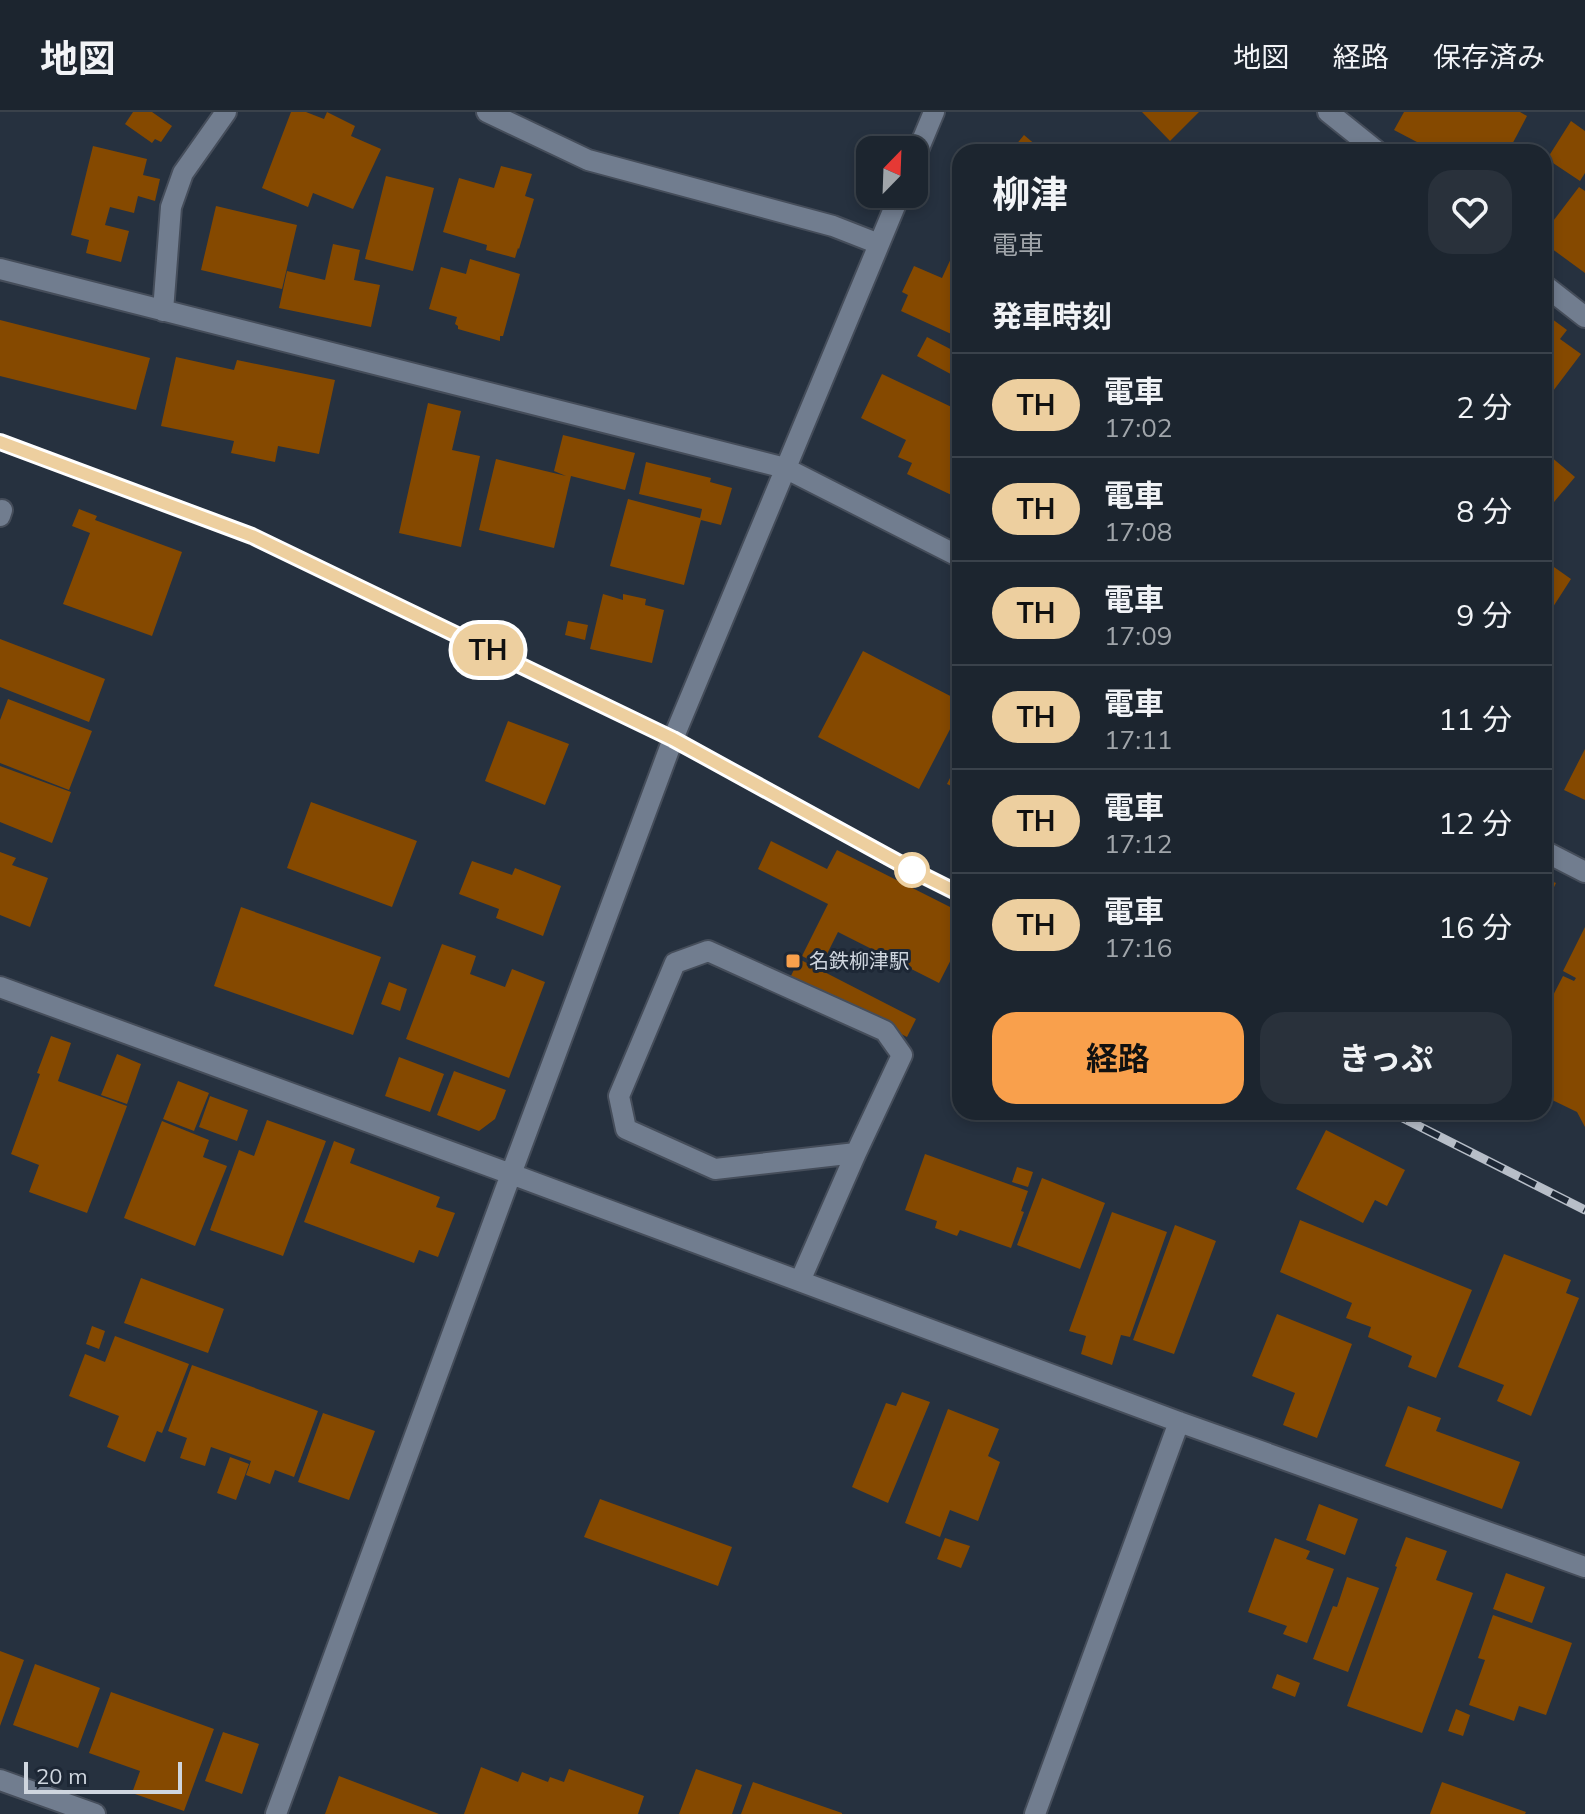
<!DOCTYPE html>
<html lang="ja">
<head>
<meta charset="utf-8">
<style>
  :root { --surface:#1c252f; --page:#29313b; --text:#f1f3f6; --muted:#a0a5aa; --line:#3a424b; --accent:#f9a04c }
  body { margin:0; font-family:Mulish,"Noto Sans JP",sans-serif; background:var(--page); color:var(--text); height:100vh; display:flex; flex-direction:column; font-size:30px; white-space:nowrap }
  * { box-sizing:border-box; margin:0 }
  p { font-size:26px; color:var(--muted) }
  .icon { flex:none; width:44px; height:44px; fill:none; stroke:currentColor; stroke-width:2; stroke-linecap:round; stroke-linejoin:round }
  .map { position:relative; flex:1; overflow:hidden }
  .drawer { position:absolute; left:952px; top:32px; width:600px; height:976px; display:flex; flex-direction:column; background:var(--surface); border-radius:24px; box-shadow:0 4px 12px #0003,0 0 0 2px var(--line) }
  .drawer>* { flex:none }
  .badge { padding:0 16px; border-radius:26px; font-size:28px; line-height:52px }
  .needle { width:52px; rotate:23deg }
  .tools { position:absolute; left:856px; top:24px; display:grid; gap:16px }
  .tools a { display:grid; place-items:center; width:72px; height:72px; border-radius:16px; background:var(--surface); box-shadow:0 4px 12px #0003,0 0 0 2px var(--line); font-size:40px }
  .scale { position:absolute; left:24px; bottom:20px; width:158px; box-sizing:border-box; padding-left:8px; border:4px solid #cfd6df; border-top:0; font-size:22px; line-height:28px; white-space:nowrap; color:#cfd6df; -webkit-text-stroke:6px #1d2735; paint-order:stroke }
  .map>.badge { position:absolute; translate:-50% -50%; box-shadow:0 0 0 4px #fff }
  h2 { padding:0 40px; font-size:30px; line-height:72px }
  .round { display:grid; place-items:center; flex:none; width:84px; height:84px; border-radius:24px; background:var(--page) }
  .headline { display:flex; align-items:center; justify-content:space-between; height:136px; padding:0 40px }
  h1 { font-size:38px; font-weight:700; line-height:60px }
  .primary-button { display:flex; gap:16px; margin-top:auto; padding:16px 40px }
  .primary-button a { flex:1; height:92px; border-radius:24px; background:var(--accent); color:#111; font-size:32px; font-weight:700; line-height:92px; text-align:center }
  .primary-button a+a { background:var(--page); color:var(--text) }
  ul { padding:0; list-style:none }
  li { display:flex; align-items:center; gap:24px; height:104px; padding:0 40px; border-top:2px solid var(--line) }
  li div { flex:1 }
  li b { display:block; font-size:30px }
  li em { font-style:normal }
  li .badge { min-width:88px; font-weight:700; text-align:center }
  header { display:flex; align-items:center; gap:48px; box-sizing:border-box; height:112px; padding:0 40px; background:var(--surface); border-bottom:2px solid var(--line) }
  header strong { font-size:38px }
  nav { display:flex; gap:44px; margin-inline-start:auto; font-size:28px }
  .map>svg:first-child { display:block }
</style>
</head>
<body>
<header>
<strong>地図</strong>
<nav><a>地図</a><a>経路</a><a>保存済み</a></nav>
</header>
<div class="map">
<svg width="1585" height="1702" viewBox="0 0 1585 1702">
  <rect width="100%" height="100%" fill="#26313f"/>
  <path fill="#854900" d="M 133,0 L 152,0 L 172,14 L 161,30 L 155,27 L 152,31 L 125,12 Z
    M 291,0 L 306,0 L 324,7 L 327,0 L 355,14 L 351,24 L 381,37 L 353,97 L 313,81 L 308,95 L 262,76 Z
    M 1142,0 L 1199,0 L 1170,29 Z
    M 1404,0 L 1520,0 L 1527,4 L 1508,40 L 1436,40 L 1394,18 Z
    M 1571,9 L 1585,19 L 1585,61 L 1580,69 L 1547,47 Z
    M 1024,23 L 1044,40 L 1010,40 Z
    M 93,34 L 147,47 L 143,63 L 160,67 L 155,89 L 138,84 L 134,101 L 110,95 L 105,113 L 129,119 L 121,150 L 86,141 L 89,128 L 71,123 Z
    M 501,54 L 532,62 L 525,84 L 534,87 L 519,137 L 518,136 L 515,146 L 486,138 L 487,133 L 443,120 L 459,66 L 494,76 Z
    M 386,64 L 434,76 L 413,159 L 365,147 Z
    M 1579,75 L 1585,79 L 1585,161 L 1544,131 L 1544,121 Z
    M 216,94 L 297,113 L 282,177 L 201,158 Z
    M 333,132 L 360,138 L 354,168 L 380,173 L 371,215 L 279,196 L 287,159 L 325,168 Z
    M 953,142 L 960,146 L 960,226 L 901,199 L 908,183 L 902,180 L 914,154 L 942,166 Z
    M 470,147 L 520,162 L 503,224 L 500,224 L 500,229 L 458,217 L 458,214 L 455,212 L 457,205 L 429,197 L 441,155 L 466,162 Z
    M 1544,201 L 1567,218 L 1560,227 L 1581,242 L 1544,291 Z
    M 0,208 L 150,246 L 136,298 L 0,264 Z
    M 927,225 L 960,242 L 960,267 L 917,244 Z
    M 176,245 L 234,258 L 237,248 L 335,268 L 319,342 L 278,334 L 275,350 L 231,341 L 234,329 L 161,314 Z
    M 882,262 L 960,299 L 960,387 L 907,362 L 912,351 L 898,345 L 906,328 L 861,306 Z
    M 428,291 L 461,299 L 452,338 L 480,344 L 461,435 L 399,421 Z
    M 563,323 L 635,341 L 625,378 L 571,364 L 554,436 L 479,418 L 496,347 L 566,364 L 554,359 Z
    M 1544,339 L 1575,365 L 1544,402 Z
    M 646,350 L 711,366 L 710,370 L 732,376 L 721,413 L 701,408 L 684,473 L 610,454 L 628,387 L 700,406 L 702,397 L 639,382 Z
    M 79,397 L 97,404 L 95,408 L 182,440 L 152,524 L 63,492 L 90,421 L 72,414 Z
    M 1544,448 L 1571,467 L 1544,509 Z
    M 603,482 L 623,488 L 623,482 L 646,487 L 645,493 L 664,498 L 652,551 L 590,537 Z
    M 568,509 L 588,513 L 585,528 L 565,523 Z
    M 0,527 L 105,567 L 89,610 L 0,575 Z
    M 863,539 L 960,589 L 960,598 L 919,677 L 818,625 Z
    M 8,587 L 92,619 L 69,678 L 0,651 L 0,608 Z
    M 508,609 L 569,632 L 545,693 L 485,669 Z
    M 1585,637 L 1585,688 L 1564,678 Z
    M 960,646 L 960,678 L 947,672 Z
    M 0,654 L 71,680 L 52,731 L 0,710 Z
    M 311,690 L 417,729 L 392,795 L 287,756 Z
    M 771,729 L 827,757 L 837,738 L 960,800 L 960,830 L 939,871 L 838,820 L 821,854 L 802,844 L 828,792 L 758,757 Z
    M 0,740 L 16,746 L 12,753 L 48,766 L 30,815 L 0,803 Z
    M 472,749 L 512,763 L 515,756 L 561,774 L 543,824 L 496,806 L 499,797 L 459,782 Z
    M 1544,766 L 1556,771 L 1544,796 Z
    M 241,795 L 381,845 L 353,923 L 214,874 Z
    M 1585,815 L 1585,1015 L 1577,1000 L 1544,984 L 1544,901 L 1563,864 L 1574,869 L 1576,866 L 1563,859 Z
    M 442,832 L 476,844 L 470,862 L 505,875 L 512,857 L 545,870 L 509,966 L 406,927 Z
    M 799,847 L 916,907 L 907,925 L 790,866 Z
    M 389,870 L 407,877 L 400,899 L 381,892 Z
    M 51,924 L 71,931 L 58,969 L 127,994 L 87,1101 L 29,1080 L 39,1053 L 11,1042 L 40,962 L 37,961 Z
    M 117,942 L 141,952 L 127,992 L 101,983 Z
    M 399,945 L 444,962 L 430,1000 L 385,984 Z
    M 454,959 L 506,978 L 495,1007 L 479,1019 L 437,1003 Z
    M 178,969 L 209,981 L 194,1019 L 163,1007 Z
    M 210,984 L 248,998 L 237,1029 L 199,1015 Z
    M 267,1008 L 326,1029 L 283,1144 L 210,1118 L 239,1038 L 254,1044 Z
    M 162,1009 L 209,1028 L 203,1045 L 227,1054 L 195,1134 L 124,1106 Z
    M 1326,1018 L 1405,1058 L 1387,1094 L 1375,1088 L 1363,1111 L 1296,1077 Z
    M 334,1029 L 355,1037 L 350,1051 L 440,1085 L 436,1095 L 455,1101 L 438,1145 L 419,1138 L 414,1151 L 304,1110 Z
    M 925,1042 L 1028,1079 L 1021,1099 L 1024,1100 L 1011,1136 L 960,1118 L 957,1124 L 935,1116 L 937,1109 L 905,1098 Z
    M 1017,1055 L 1033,1060 L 1028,1075 L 1012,1070 Z
    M 1042,1066 L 1105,1091 L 1080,1157 L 1017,1133 Z
    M 1112,1100 L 1167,1120 L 1130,1225 L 1121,1223 L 1112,1253 L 1081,1242 L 1086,1224 L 1069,1219 Z
    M 1300,1108 L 1472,1178 L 1436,1266 L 1408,1255 L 1412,1244 L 1368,1225 L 1371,1215 L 1346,1206 L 1352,1191 L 1280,1160 Z
    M 1175,1113 L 1216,1129 L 1174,1242 L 1133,1228 Z
    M 1504,1142 L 1571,1168 L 1566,1181 L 1579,1186 L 1531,1304 L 1497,1289 L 1504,1273 L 1458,1255 Z
    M 141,1166 L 224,1197 L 208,1241 L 124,1211 Z
    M 1277,1202 L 1352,1232 L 1317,1326 L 1283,1313 L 1295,1281 L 1252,1264 Z
    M 92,1214 L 105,1219 L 99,1237 L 86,1232 Z
    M 115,1224 L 189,1252 L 162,1321 L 157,1319 L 145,1350 L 107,1335 L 119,1304 L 69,1284 L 85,1242 L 105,1250 Z
    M 192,1253 L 318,1299 L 294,1365 L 275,1358 L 270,1372 L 246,1363 L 251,1349 L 211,1335 L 205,1354 L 180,1346 L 187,1326 L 168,1319 Z
    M 902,1280 L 930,1290 L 888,1391 L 852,1375 L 886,1291 L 896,1294 Z
    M 1408,1294 L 1441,1306 L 1436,1319 L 1520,1350 L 1502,1397 L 1385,1354 Z
    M 948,1297 L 999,1317 L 988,1344 L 1000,1350 L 978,1409 L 950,1398 L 940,1425 L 905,1411 Z
    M 323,1301 L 375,1319 L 349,1388 L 298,1370 Z
    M 230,1345 L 249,1352 L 236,1388 L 217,1381 Z
    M 600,1387 L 732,1435 L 718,1474 L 584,1425 Z
    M 1319,1392 L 1358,1407 L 1345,1443 L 1306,1428 Z
    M 1406,1425 L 1447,1439 L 1436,1468 L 1473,1481 L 1422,1621 L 1347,1594 L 1397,1455 L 1395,1454 Z
    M 945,1426 L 970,1434 L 961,1456 L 937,1447 Z
    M 1275,1426 L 1310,1439 L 1306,1447 L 1334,1457 L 1307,1531 L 1283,1522 L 1287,1514 L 1248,1500 Z
    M 1506,1461 L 1545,1475 L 1532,1511 L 1493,1497 Z
    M 1347,1465 L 1379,1476 L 1348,1560 L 1313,1547 L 1333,1494 L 1337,1495 Z
    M 1493,1503 L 1572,1531 L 1546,1603 L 1519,1594 L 1514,1609 L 1469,1593 L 1485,1548 L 1478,1546 Z
    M 0,1539 L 24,1548 L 0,1614 Z
    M 35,1552 L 100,1576 L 78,1636 L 13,1613 Z
    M 1277,1562 L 1300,1571 L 1295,1585 L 1272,1576 Z
    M 111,1580 L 214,1617 L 184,1699 L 132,1681 L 140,1659 L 89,1641 Z
    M 1456,1597 L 1470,1603 L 1463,1624 L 1448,1619 Z
    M 223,1620 L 259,1632 L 242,1682 L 205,1669 Z
    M 481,1655 L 518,1670 L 522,1660 L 548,1670 L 550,1665 L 564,1670 L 569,1657 L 644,1684 L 638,1702 L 464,1702 Z
    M 696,1657 L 742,1673 L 732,1702 L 679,1702 Z
    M 339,1664 L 439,1702 L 325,1702 Z
    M 753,1670 L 842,1701 L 842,1702 L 741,1702 Z
    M 1442,1670 L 1526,1700 L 1525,1702 L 1430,1702 Z"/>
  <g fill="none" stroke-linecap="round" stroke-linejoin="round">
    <defs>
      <path id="minor" d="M 487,0 L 588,48 L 833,114 L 879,132
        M 1328,0 L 1378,40
        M 914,48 L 934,0
        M 0,157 L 785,356 L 960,445
        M 1544,173 L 1585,205
        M 163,199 L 171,95 L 183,61 L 226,0
        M 0,404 L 2,398
        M 1544,739 L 1585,760
        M 0,875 L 511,1062 L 1179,1310 L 1585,1455
        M 800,1169 L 856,1041 L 715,1057 L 626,1017 L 619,984 L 675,851 L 708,839 L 885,919 L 902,943 L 856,1041
        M 0,1668 L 95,1702
        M 276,1702 L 511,1062 L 673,627 L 900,82
        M 1035,1702 L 1179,1310"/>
    </defs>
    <use href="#minor" stroke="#454d5a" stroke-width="24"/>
    <use href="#minor" stroke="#717d8f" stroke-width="20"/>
    <defs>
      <path id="rail" d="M 0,330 L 252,424 L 673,627 L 912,758 L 960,782
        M 1391,1000 L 1585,1098"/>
    </defs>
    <use href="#rail" stroke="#b7bec8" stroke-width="9"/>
    <use href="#rail" stroke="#1d2735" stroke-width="6" stroke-dasharray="18" stroke-linecap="butt"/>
  </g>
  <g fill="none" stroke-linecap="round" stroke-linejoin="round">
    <defs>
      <path id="line" d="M 0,330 L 252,424 L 673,627 L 912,758 L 960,782"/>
    </defs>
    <use href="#line" stroke="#fff" stroke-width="18"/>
    <use href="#line" stroke="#edcf9f" stroke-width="12"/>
  </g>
  <circle fill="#fff" stroke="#edcf9f" stroke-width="4" cx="912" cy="758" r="16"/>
  <rect fill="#f9a04c" stroke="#1d2735" stroke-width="3" x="785" y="841" width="16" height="16" rx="4"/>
  <g text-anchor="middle" stroke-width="6" stroke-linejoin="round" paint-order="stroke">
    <g font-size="20" fill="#cfd6df" stroke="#1d2735" text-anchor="start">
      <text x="809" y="856">名鉄柳津駅</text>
    </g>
  </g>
</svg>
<div class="tools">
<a><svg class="needle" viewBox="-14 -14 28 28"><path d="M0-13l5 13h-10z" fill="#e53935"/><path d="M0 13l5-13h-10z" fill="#a0a5aa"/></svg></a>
</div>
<div class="scale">20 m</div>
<b class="badge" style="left:488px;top:538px;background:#edcf9f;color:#111">TH</b>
<section class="drawer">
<div class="headline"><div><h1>柳津</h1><p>電車</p></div><a class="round"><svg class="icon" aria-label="heart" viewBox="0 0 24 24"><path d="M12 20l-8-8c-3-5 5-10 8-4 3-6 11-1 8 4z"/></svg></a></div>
<h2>発車時刻</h2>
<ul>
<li><span class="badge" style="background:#edcf9f;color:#111">TH</span><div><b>電車</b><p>17:02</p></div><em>2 分</em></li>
<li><span class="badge" style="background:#edcf9f;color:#111">TH</span><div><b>電車</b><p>17:08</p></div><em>8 分</em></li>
<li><span class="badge" style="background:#edcf9f;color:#111">TH</span><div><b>電車</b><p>17:09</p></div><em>9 分</em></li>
<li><span class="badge" style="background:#edcf9f;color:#111">TH</span><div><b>電車</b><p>17:11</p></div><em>11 分</em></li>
<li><span class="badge" style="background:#edcf9f;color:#111">TH</span><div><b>電車</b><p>17:12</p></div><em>12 分</em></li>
<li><span class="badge" style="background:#edcf9f;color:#111">TH</span><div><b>電車</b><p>17:16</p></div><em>16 分</em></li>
</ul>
<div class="primary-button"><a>経路</a><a>きっぷ</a></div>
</section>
</div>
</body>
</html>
